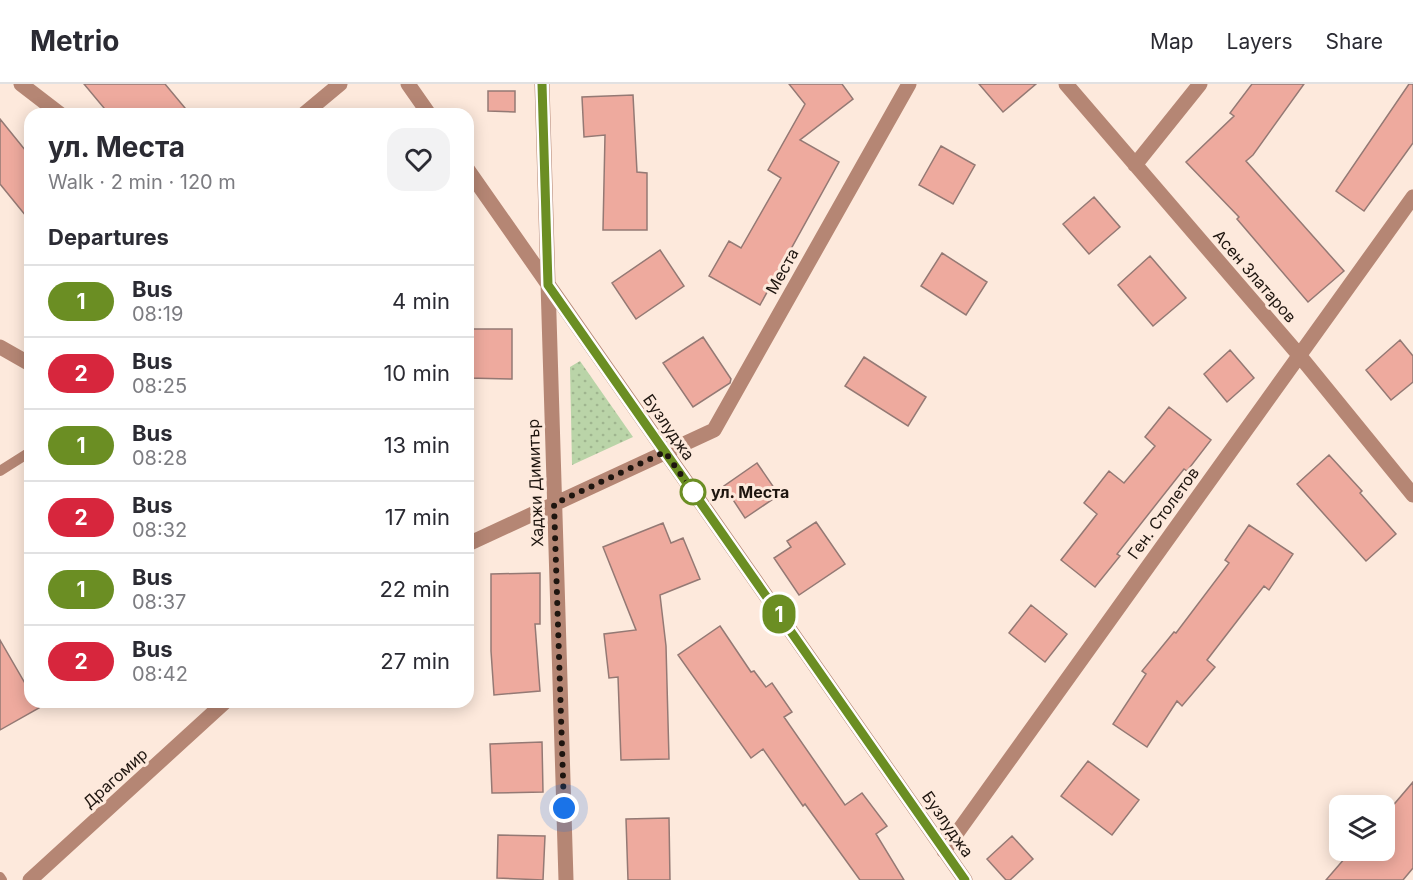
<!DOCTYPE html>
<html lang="en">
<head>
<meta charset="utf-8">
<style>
  :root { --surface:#fff; --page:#f2f2f3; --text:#2b2b33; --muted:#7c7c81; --line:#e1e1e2 }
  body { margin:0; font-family:Inter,sans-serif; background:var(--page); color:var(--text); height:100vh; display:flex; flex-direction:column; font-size:22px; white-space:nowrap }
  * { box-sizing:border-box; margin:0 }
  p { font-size:20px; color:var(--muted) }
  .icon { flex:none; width:33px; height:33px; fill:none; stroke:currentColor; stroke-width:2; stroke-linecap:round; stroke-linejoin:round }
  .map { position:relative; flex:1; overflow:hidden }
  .details { position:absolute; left:24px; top:24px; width:450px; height:600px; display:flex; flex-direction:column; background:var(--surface); border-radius:18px; box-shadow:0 3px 15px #0003 }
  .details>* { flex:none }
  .badge { padding:0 12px; border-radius:20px; font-size:21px; line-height:39px }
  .buttons { position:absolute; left:1329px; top:711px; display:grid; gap:12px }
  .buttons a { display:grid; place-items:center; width:66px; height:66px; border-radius:12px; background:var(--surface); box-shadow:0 3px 15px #0003; font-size:30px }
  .you { position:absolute; width:30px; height:30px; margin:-15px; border:4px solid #fff; border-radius:50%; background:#1a73e8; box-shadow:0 0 0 9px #1a73e833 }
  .map>.badge { position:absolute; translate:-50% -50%; box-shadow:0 0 0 3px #fff }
  h2 { padding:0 24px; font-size:22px; line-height:54px }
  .round { display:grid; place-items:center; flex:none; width:63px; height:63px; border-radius:18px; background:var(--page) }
  .head { display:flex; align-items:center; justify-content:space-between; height:102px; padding:0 24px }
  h1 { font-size:28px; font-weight:700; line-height:45px }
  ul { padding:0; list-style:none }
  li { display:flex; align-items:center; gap:18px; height:72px; padding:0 24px; border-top:2px solid var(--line) }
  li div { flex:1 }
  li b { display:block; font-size:22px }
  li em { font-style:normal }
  li .badge { min-width:66px; font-weight:700; text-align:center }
  header { display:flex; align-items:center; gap:36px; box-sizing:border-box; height:84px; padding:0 30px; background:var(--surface); border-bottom:2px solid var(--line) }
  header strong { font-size:28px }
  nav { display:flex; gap:33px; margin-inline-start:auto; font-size:21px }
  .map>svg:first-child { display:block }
</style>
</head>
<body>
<header>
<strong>Metrio</strong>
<nav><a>Map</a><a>Layers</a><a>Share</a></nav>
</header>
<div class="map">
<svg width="1413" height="796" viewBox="0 0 1413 796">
  <defs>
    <pattern id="park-dots" width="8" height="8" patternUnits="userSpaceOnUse" patternTransform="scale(1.5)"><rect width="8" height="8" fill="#bad4a8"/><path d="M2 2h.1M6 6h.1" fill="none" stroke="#9fb58f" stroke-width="1.8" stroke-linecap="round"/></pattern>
  </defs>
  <rect width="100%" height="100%" fill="#fde9dc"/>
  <path fill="url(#park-dots)" d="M 580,277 L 633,353 L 572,381 L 570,283 Z"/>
  <path fill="#eeaa9e" stroke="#947974" stroke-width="1.5" d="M 84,0 L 165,0 L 190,30 L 109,30 Z
    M 789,0 L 842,0 L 853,15 L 800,56 L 839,78 L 760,221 L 709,192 L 729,157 L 741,164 L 781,94 L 768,86 L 805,20 Z
    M 979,0 L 1036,0 L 1003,28 Z
    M 1252,0 L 1304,0 L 1253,71 L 1246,77 L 1344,187 L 1308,218 L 1237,135 L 1239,133 L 1186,78 L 1234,32 L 1230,29 Z
    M 1409,0 L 1413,0 L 1413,59 L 1364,127 L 1336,107 Z
    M 488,7 L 515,7 L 515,28 L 488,27 Z
    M 633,11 L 637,88 L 647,89 L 647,146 L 603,146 L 605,51 L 584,53 L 582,13 Z
    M 0,35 L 30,72 L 30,137 L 0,100 Z
    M 941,62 L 975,81 L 953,120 L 919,101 Z
    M 1094,113 L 1120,143 L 1089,170 L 1063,140 Z
    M 660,166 L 684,202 L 636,235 L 612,199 Z
    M 942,169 L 987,198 L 966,231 L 921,202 Z
    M 1150,172 L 1186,214 L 1153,242 L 1118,201 Z
    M 468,245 L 512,245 L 512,295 L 468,294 Z
    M 703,253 L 731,295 L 730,299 L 693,323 L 663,279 Z
    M 1400,256 L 1413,272 L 1413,298 L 1391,316 L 1366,286 Z
    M 1230,266 L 1254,294 L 1227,318 L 1204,290 Z
    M 864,273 L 926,313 L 908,342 L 845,302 Z
    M 1169,323 L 1211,356 L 1187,387 L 1184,385 L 1117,470 L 1120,472 L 1095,503 L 1061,476 L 1097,430 L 1084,419 L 1109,387 L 1124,399 L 1155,362 L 1145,353 Z
    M 1329,371 L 1362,407 L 1360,409 L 1396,450 L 1366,477 L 1297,400 Z
    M 757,379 L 779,411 L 745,434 L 724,402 Z
    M 816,438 L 845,480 L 799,511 L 774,474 L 791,463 L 787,457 Z
    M 663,439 L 671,459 L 683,454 L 700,495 L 660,511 L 666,562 L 669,675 L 621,676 L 618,593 L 609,594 L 604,550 L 636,546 L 603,463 Z
    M 1249,441 L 1293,470 L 1269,506 L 1264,502 L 1207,576 L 1215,583 L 1182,622 L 1177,617 L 1147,663 L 1113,640 L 1146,590 L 1142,587 L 1174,548 L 1176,549 L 1229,479 L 1225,476 Z
    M 540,489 L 540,540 L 535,540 L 540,607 L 494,611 L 491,567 L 491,490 Z
    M 1031,521 L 1067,550 L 1045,578 L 1009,549 Z
    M 720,542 L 751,588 L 754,587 L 766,603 L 772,599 L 792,628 L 784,633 L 845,721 L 862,709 L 887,742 L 876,750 L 904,796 L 860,796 L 805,720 L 803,722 L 763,665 L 751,674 L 678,571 Z
    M 0,556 L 30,608 L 30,618 L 36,618 L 39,624 L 0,646 Z
    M 542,658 L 543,708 L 492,709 L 490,660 Z
    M 1088,677 L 1139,716 L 1112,751 L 1061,712 Z
    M 1413,698 L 1413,784 L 1403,796 L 1326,796 L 1352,766 L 1384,766 L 1384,732 Z
    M 669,734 L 670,796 L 628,796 L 626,735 Z
    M 498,751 L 545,752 L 543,796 L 497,794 Z
    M 1012,752 L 1033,775 L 1010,796 L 1006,796 L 987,775 Z"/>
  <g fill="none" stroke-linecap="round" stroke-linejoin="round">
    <path stroke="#b58674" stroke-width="10" d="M 0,387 L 30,368
      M 0,793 L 2,796"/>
    <path stroke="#b58674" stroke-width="15" d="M 21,0 L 60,30
      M 408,0 L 429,30
      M 542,0 L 566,796
      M 1066,0 L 1299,271 L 1413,411
      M 304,30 L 340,0
      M 1135,81 L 1200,0
      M 468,86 L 965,796
      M 0,263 L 30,280
      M 468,460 L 714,346 L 909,0
      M 944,767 L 1413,113
      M 30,796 L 225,618"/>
  </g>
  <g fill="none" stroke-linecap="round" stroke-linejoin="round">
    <defs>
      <path id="line" d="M 542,0 L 548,201 L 965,796"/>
    </defs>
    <use href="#line" stroke="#fff" stroke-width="14"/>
    <use href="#line" stroke="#6b8e23" stroke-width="9"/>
    <path stroke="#1e150f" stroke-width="6" stroke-dasharray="0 10.8" d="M 564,724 L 554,420 L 665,368 L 693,408"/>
  </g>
  <circle fill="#fff" stroke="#6b8e23" stroke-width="3" cx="693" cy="408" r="12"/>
  <g text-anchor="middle" stroke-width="6" stroke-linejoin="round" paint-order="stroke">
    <g font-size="16" fill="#1e150f" stroke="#fde9dc">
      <text transform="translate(782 187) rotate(-61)" y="6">Места</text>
      <text transform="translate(1255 192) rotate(49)" y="6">Асен Златаров</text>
      <text transform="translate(669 343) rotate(55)" y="6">Бузлуджа</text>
      <text transform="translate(535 399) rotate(-92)" y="6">Хаджи Димитър</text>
      <text transform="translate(1163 429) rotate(-54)" y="6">Ген. Столетов</text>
      <text transform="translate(115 694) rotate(-42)" y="6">Драгомир</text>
      <text transform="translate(948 740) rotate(55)" y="6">Бузлуджа</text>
    </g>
    <g font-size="16" font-weight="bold" fill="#1e150f" stroke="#fde9dc" text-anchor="start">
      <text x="711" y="414">ул. Места</text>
    </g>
  </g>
</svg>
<div class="buttons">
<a><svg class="icon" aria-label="layers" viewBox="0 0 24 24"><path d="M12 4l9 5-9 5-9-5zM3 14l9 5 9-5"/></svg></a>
</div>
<div class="you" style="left:564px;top:724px"></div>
<b class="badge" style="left:779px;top:530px;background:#6b8e23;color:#fff">1</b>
<section class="details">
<div class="head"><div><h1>ул. Места</h1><p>Walk · 2 min · 120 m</p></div><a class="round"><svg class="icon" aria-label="heart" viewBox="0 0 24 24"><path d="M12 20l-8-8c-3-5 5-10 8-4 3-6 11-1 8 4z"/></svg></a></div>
<h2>Departures</h2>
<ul>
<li><span class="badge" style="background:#6b8e23;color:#fff">1</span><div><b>Bus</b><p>08:19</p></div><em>4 min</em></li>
<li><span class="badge" style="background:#d7263d;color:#fff">2</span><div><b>Bus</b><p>08:25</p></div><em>10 min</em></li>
<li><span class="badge" style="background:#6b8e23;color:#fff">1</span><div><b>Bus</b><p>08:28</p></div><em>13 min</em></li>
<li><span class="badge" style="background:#d7263d;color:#fff">2</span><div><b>Bus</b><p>08:32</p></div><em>17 min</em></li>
<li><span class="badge" style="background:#6b8e23;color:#fff">1</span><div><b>Bus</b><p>08:37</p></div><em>22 min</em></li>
<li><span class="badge" style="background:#d7263d;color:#fff">2</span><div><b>Bus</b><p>08:42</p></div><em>27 min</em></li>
</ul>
</section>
</div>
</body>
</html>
